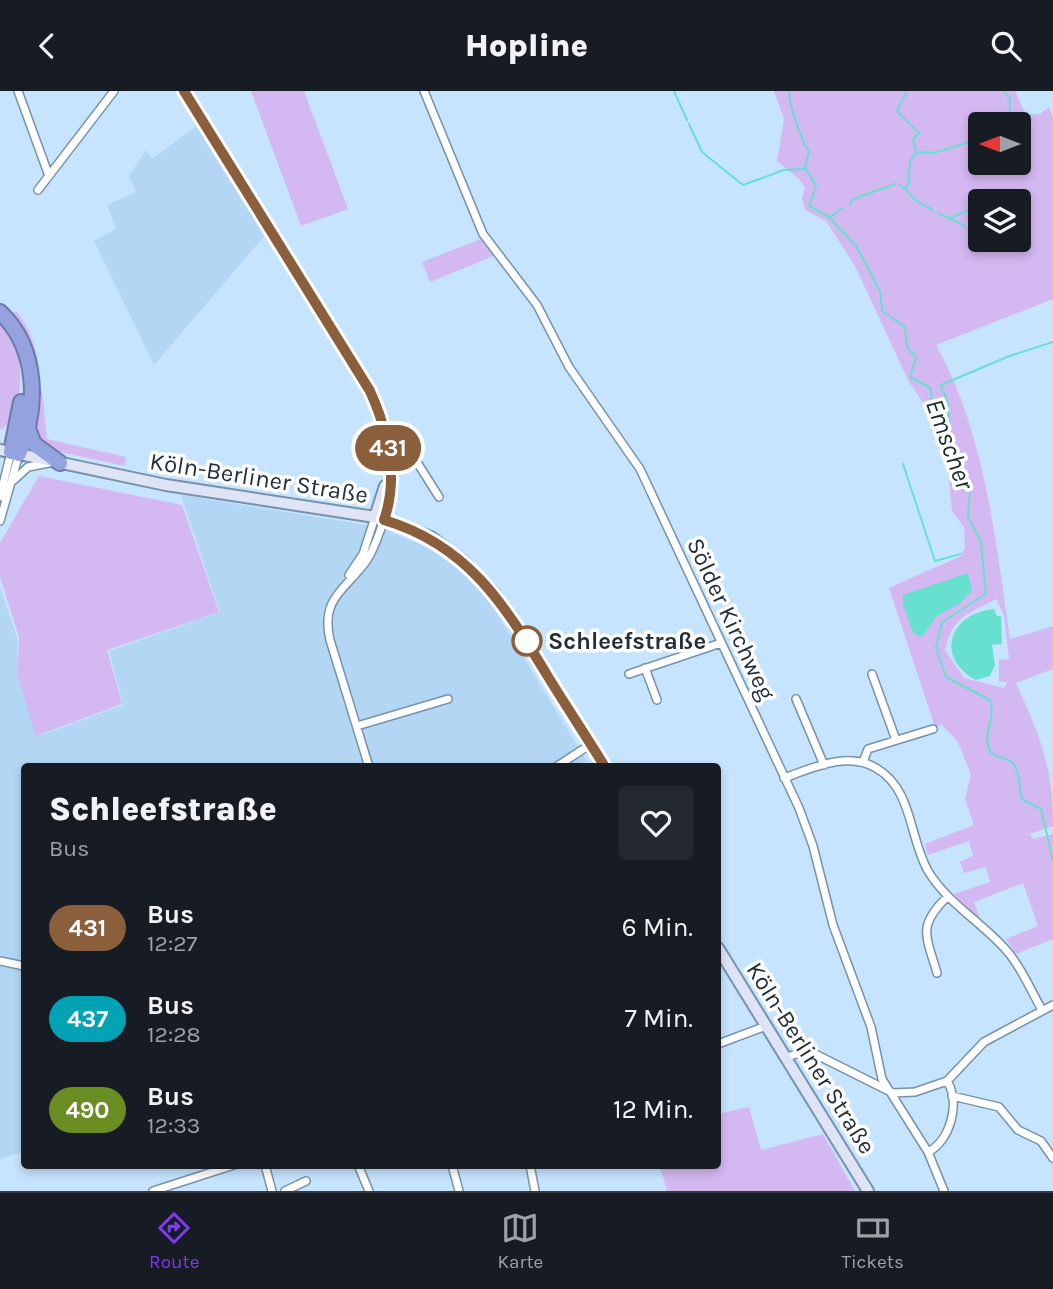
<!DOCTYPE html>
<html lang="de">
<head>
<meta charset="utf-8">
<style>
  :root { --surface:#171b24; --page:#242831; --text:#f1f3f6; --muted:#9ea1a6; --line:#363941; --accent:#7c3aed }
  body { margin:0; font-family:Karla,sans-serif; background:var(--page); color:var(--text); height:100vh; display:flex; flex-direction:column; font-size:26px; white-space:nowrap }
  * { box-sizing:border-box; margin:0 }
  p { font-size:23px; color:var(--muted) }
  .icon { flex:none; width:38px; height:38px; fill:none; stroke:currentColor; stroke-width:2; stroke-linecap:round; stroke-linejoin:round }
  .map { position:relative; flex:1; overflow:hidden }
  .drawer { position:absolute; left:21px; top:672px; width:700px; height:406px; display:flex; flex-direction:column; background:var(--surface); border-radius:7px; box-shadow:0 4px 10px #0003 }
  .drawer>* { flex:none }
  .badge { padding:0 14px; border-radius:23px; font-size:24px; line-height:46px }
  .needle { width:46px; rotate:270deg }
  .buttons { position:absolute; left:968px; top:21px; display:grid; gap:14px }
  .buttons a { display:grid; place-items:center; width:63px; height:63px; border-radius:7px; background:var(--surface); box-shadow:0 4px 10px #0003; font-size:35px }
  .map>.badge { position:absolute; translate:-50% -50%; box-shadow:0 0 0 4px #fff }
  .round { display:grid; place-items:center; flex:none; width:74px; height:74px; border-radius:7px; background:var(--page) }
  .head { display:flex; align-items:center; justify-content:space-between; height:119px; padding:0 28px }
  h1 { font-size:33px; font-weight:800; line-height:52px }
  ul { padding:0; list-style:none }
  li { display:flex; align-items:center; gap:21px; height:91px; padding:0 28px }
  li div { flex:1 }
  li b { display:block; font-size:26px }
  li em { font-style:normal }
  li .badge { min-width:77px; font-weight:700; text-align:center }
  header { display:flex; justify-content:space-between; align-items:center; height:91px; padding:0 28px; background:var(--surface); font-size:32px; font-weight:800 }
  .tabs { display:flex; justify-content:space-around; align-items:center; height:98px; border-top:2px solid var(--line); background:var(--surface); font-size:19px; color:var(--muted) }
  .tabs a { display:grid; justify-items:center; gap:4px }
  .tabs .active { color:var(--accent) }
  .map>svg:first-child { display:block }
</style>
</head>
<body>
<header><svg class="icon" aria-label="back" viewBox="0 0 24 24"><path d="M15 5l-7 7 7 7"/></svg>Hopline<svg class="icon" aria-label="search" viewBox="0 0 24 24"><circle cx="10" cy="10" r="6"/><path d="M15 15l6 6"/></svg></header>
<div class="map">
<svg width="1053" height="1100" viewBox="0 0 1053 1100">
  <rect width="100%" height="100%" fill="#c6e4fe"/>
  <path fill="#b3d6f5" d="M 199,33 L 267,142 L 154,274 L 94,150 L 116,138 L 107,114 L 136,101 L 129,85 L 146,59 L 152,68 Z
    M 181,404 L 379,436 L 441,462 L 462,480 L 490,511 L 586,669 L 576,676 L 24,676 L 24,1060 L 0,1068 L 0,495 L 18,550 L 17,562 L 44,643 L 123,614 L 109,560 L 220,521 Z"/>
  <path fill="#d3b8f1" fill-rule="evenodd" d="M 251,0 L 304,0 L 348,118 L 301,135 Z
    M 774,0 L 1015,0 L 1026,24 L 1040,23 L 1049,16 L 1053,26 L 1053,208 L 936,254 C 986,345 995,447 1010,548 L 1053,535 L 1053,578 L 1016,592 C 1040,646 1053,674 1053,735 L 1030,743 L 1033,748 L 1053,743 L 1053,848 L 1016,863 L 1006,848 L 1038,835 L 1023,792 L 974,811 L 979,825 L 973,826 L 954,803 L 990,791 L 986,776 L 964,782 L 960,771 L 973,765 L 969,750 L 928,764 L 925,753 L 974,734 L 965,708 L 971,684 L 958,651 L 942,634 L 935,636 L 889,497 L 961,465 L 965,457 L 964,436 L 952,420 L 948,378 L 928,319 L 909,291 L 855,175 L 826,130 L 805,119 L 802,107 L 805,97 L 799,88 L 777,70 L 784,28 ZM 980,33 L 1018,33 L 1018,72 L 980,72 ZM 980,110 L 1018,110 L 1018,149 L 980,149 ZM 996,508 L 1004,524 L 1009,568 L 999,569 L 999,591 L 1007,591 L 1004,597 L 964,587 L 945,559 C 953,524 967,524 996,508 Z
    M 481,148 L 496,164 L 430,191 L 422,171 Z
    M 16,220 C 29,236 35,251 38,272 L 33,273 L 9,227 Z
    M 0,230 C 26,250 28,322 0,339 Z
    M 35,294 L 42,300 L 47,348 L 126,366 L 125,375 L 47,358 L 34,344 Z
    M 39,385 L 182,414 L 219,521 L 107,559 L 122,613 L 36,645 L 17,584 L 19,546 L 0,486 L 0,452 Z
    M 749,1016 L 761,1059 L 823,1043 L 855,1100 L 667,1100 L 660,1075 L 718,1074 L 718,1023 Z"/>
  <path fill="#67e0cf" d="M 968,482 L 972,500 L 959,513 L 937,525 L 922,546 L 913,542 L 903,514 L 903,504 Z
    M 994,518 L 997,525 L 1001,525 L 1002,553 L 992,554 L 995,574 L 990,585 L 976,589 C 934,566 950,522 994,518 Z"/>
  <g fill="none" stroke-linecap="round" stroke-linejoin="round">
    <path stroke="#67e0cf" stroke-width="2" d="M 674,0 L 687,29
      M 789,0 C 789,14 801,48 809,61 L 805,76 L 816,95 L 809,115 L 828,125 L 856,155 L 880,200 L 882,220 L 905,236 L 907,256 L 916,267 L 910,286 L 930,297 L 936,329 L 952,344 L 955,358 L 952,373 L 957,387 L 970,398 L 968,426 L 981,451 L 986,503 L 942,531 L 936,557 L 946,586 L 990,609 C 996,628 983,640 989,658 C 993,669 1009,664 1015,675 C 1020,685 1019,698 1022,708 L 1041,718 L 1053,770
      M 907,0 L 897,20 L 919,42 L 913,48 L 916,61
      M 1003,0 L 1004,0
      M 1005,1 L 1010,8 L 1009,33
      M 689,33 L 702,61 L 743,94 L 784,79 L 806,78
      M 1018,35 L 1021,34
      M 918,61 L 933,62 L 980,48
      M 900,94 L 903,98 L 908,95 L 910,71 L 915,62
      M 906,99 L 916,110 L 933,119
      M 850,113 L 853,108 L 895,93
      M 938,122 L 965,135
      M 829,127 L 842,117
      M 949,127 L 980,115
      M 950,339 L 948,313 L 941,294 L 1007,266 L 1053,251
      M 903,373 L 935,470 L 961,463"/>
    <defs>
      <path id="street" d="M 18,0 L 49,85
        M 424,0 L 483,143 L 537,214 L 569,276 L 640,378 L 799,717 L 813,755 L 833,834 L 871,936 L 882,988 L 928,1061 L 944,1100
        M 38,99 L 114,0
        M 387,348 L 403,349 L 439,406
        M 14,389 L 28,376 L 49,372
        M 0,406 L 11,361
        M 0,430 L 19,363
        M 349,484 L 363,463 L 375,426
        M 645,577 L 657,609
        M 629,583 L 721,552
        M 872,583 L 896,649
        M 796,608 L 824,674
        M 357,635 L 448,608
        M 863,671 L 868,658 L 933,638
        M 369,676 L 330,549 C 320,506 347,498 367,469 C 375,457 379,442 384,429
        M 556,676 L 591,653
        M 784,687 C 812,677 848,660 876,677 C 913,698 909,747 928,780 C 948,813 982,831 1007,860 C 1022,877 1031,900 1042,919
        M 0,870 L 24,875
        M 937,882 C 926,844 917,835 948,805
        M 718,953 L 766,935
        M 785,967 L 807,959 L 893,1002 L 915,1001 L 947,990 L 984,951 L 1053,914
        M 952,1005 L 999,1016 L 1018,1039 L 1041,1050 L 1053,1067
        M 928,1061 C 950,1050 961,1012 947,990
        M 265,1074 L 272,1100
        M 358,1074 L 369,1100
        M 452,1074 L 459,1100
        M 530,1074 L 535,1100
        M 153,1100 L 234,1074
        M 285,1100 L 306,1090"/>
      <path id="secondary" d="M 184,0 L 370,300 C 388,340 399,386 384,429
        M 0,359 L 166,394 L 375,426 L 431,446 L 464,471 L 494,502 L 605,676
        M 375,426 L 385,395
        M 718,857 L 868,1100"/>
      <path id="highway" d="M 0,221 C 38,257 39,316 19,363
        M 27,335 L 34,353 L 60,372
        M 11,361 L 21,311"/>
    </defs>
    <use href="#street" stroke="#7692aa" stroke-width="10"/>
    <use href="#secondary" stroke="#7692aa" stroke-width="14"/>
    <use href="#highway" stroke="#6d7aa6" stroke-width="18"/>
    <use href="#street" stroke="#fff" stroke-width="7"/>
    <use href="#secondary" stroke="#dfe3f6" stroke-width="10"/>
    <use href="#highway" stroke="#95a2e0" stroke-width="14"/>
  </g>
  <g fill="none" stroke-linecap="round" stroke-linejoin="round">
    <defs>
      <path id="line" d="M 184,0 L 370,300 C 388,340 399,386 384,429 C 468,454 504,513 547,584 C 566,615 586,645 605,676"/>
    </defs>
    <use href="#line" stroke="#fff" stroke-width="16"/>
    <use href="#line" stroke="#8b5e3c" stroke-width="10"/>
  </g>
  <circle fill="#fff" stroke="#8b5e3c" stroke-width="3.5" cx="527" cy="550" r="14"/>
  <g text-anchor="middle" stroke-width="7" stroke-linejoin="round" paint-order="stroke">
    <g font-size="24" fill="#232f39" stroke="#fff">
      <text transform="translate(259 387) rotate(9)" y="8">Köln-Berliner Straße</text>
      <text transform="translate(731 528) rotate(65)" y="8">Sölder Kirchweg</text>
      <text transform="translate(811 967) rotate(58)" y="8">Köln-Berliner Straße</text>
    </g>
    <g font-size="24" font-weight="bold" fill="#232f39" stroke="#fff" text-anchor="start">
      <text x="548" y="558">Schleefstraße</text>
    </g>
    <g font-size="26" font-style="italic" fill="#192f2b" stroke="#fff">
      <text transform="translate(950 353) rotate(70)" y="9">Emscher</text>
    </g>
  </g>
</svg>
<div class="buttons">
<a><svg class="needle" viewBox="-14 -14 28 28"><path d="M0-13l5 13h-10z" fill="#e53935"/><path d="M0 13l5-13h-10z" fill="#9ea1a6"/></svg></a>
<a><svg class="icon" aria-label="layers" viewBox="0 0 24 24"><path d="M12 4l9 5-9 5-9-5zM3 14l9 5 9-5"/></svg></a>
</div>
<b class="badge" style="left:388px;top:357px;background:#8b5e3c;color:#fff">431</b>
<section class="drawer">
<div class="head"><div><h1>Schleefstraße</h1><p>Bus</p></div><a class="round"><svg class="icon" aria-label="heart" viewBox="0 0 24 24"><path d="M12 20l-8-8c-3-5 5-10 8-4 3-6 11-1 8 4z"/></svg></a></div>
<ul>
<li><span class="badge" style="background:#8b5e3c;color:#fff">431</span><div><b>Bus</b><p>12:27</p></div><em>6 Min.</em></li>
<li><span class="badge" style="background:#00a3b4;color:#fff">437</span><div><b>Bus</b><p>12:28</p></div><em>7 Min.</em></li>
<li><span class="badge" style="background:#6b8e23;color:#fff">490</span><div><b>Bus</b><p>12:33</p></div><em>12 Min.</em></li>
</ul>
</section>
</div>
<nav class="tabs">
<a class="active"><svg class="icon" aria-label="directions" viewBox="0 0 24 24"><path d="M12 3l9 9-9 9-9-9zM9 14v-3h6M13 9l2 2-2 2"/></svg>Route</a>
<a><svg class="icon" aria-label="map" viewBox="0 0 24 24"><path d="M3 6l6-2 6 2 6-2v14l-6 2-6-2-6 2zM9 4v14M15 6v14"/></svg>Karte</a>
<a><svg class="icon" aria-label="tickets" viewBox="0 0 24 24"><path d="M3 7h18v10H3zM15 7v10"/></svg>Tickets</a>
</nav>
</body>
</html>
